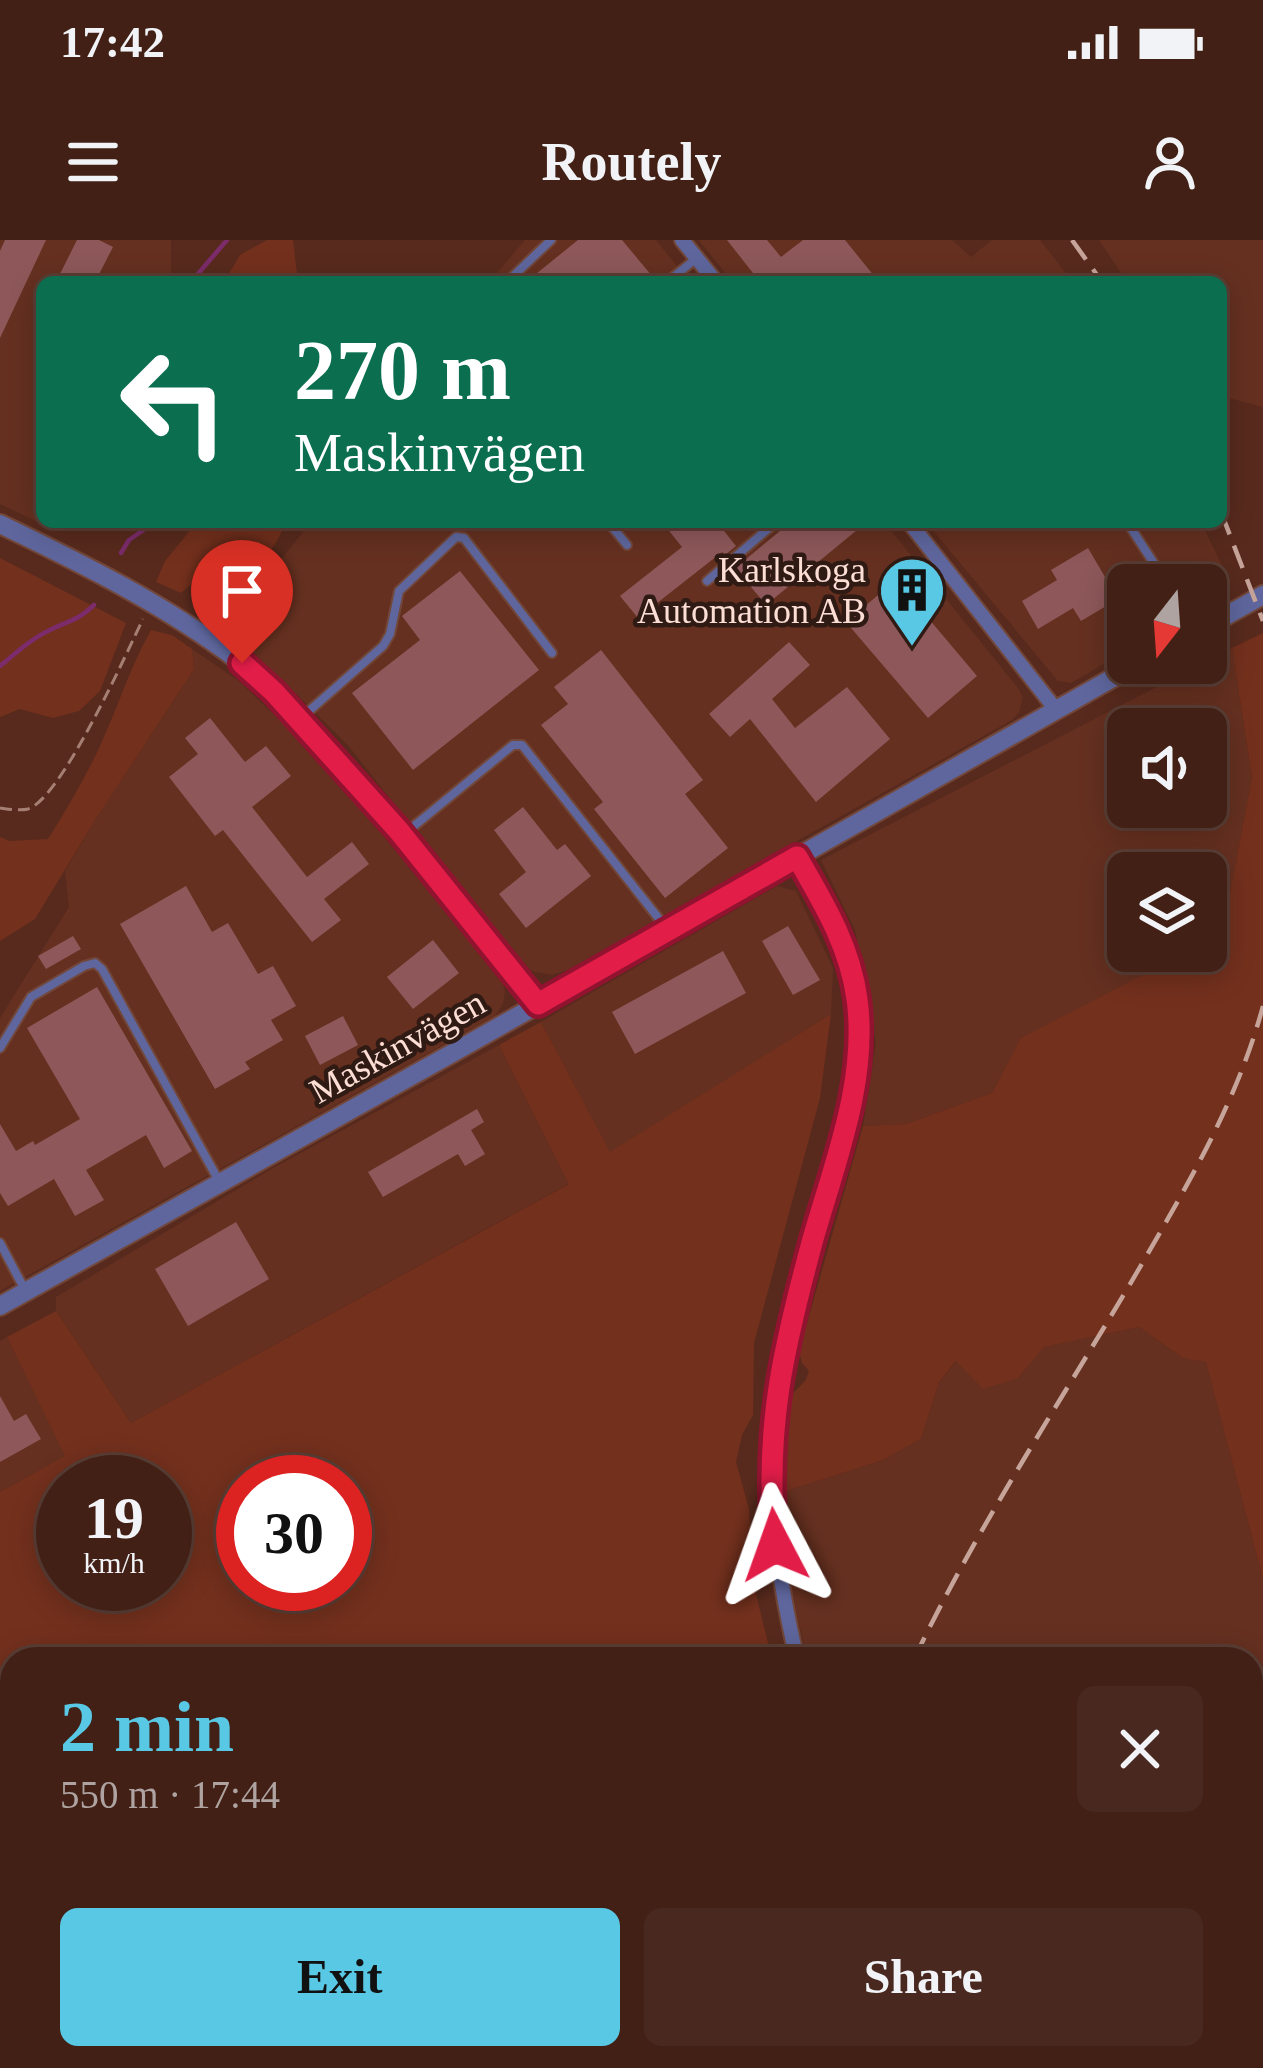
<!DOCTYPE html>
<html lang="en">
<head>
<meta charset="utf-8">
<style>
	body { margin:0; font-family:Georgia,serif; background:#49281f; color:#f1f3f6; height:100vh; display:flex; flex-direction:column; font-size:45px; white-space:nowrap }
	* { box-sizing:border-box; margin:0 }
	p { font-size:39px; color:#aea3a1 }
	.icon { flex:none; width:66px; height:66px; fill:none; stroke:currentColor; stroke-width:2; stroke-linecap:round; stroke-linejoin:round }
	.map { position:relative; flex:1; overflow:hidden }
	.drawer { position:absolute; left:0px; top:1407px; width:1263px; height:423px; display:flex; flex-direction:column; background:#422016; border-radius:36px 36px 0 0; box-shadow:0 6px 30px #0003,0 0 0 3px #5a3e35 }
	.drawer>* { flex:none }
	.top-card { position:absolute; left:36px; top:36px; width:1191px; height:252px; border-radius:18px; box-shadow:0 6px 30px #0003,0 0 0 3px #5a3e35; background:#0b6e4f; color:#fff; overflow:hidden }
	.needle { width:78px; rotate:197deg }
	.controls { position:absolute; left:1107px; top:324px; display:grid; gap:24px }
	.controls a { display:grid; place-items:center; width:120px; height:120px; border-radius:18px; background:#422016; box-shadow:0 6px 30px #0003,0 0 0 3px #5a3e35; font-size:60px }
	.speed { position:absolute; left:36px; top:1215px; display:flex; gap:24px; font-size:60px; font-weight:700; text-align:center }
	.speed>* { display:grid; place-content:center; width:156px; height:156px; border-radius:50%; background:#422016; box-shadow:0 6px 30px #0003,0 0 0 3px #5a3e35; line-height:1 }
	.speed small { font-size:30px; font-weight:400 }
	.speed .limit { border:18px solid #d22; background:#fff; color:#111 }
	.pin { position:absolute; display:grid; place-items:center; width:102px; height:102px; color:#fff; margin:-123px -51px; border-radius:50% 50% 50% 0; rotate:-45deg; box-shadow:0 0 12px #0007 }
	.pin .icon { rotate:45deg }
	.me { position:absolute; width:132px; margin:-66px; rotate:356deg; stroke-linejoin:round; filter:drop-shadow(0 0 9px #0008) }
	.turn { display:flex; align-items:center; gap:42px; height:252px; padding:0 60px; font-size:54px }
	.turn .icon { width:156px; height:156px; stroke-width:2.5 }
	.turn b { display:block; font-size:84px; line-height:102px }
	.round { display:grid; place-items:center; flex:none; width:126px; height:126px; border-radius:18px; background:#49281f }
	.summary { display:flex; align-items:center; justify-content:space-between; height:204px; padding:0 60px }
	h1 { font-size:72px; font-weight:800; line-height:90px; color:#59c8e4 }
	.button { display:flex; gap:24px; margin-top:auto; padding:24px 60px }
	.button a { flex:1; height:138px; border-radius:18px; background:#59c8e4; color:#111; font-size:48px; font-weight:800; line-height:138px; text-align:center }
	.button a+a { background:#49281f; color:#f1f3f6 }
	.status { display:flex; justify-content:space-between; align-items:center; height:84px; padding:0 60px; background:#422016; direction:ltr }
	.status svg { height:33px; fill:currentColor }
	header { display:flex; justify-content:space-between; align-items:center; height:156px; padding:0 60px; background:#422016; font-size:54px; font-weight:800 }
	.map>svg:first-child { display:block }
</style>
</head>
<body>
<div class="status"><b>17:42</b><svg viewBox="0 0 49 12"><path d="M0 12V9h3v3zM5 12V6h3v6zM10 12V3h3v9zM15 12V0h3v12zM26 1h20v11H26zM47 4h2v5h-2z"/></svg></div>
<header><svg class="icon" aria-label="menu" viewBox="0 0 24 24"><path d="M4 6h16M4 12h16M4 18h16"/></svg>Routely<svg class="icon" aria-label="person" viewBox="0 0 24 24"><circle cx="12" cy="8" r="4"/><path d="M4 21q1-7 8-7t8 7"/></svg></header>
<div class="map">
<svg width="1263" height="1828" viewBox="0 0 1263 1828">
	<rect width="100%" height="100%" fill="#582a1d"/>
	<g fill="#653020" fill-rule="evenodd">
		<polygon points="0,0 171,0 171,35 168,42 42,42 42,282 59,282 55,290 0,264"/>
		<polygon points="525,0 656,0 690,42 489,42"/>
		<polygon points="699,0 952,0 971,17 992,0 1040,0 1073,42 732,42"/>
		<polygon points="1099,0 1263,0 1263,167 1221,156 1221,42 1127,42"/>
		<polygon points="311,282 884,282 1018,448 1023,458 1019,472 1012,480 568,730 552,735 536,732 523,727 347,504 292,450 224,391"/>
		<polygon points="926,282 1201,282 1230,342 1229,350 1206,364 1206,345 1128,345 1128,410 1071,443 1058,441"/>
		<path d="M1232 408 1252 537 1226 674 1218 699 1206 705V633H1128V711H1192L1022 798 992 853 906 884 863 886 876 803 855 690 821 620ZM1128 489H1206V567H1128Z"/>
		<polygon points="192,409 240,442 320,519 502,740 505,751 503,764 495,776 0,1051 0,778 69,667 65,631 92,585 194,429"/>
		<polygon points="777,646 796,651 833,728 831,774 610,913 541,782"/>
		<polygon points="499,805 570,943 131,1183 56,1071 56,1057 275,927"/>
		<polygon points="1139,1087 1183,1118 1206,1121 1263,1339 1263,1828 911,1828 909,1818 1251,1818 1251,1419 807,1419 788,1335 783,1252 883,1220 921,1199 939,1142 957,1121 1018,1138 1043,1107"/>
		<polygon points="7,1097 66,1216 0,1252 0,1101"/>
		<polygon points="209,1818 875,1818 878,1828 212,1828"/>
	</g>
	<g fill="#73301d" fill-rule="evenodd">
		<polygon points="267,0 293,0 298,42 224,42 240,15"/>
		<path d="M197 282H286C278 301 263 330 240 331 231 332 220 329 210 328L181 353 156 342 165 321Z"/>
		<polygon points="0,318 126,383 100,451 79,471 53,478 20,469 0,477"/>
		<path d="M151 390 172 395 192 409 194 429 92 585 35 679 0 701V597L9 601 48 599C67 569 85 538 100 506 118 467 130 427 151 390Z"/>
		<polygon points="1263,393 1263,1339 1206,1122 1183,1118 1139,1087 1044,1107 1018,1138 983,1149 956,1121 939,1142 921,1199 883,1220 783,1252 792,1154 806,1140 809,1131 802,1123 799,1111 863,886 906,884 992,853 1021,798 1160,726 1192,711 1206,711 1206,705 1218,699 1226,674 1252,537 1232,408"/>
		<path d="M831 774 820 858 754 1103 753 1175 742 1195 736 1222 749 1269 754 1346 772 1419H12V1818H209L212 1828H0V1252L65 1216 7 1097 56 1071 131 1183 569 944 499 805 541 782 610 912ZM63 1242H165V1344H63ZM243 1242H345V1344H243Z"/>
	</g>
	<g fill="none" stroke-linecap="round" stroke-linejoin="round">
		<g stroke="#7c2c6b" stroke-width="4.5">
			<polyline points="191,42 227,0"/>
			<polyline points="121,313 129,300 155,282"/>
			<path d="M0 426C16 413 31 399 50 390 70 380 77 381 94 365"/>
		</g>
	</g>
	<g fill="#8e585a">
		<polygon points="5,0 46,0 0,98 0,11"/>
		<polygon points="77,0 99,0 113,7 95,42 67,42 58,38"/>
		<polygon points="578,0 622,0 652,36 644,42 526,42"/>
		<polygon points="727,0 767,0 781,17 803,0 845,0 879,42 760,42"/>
		<polygon points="662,282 717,282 736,306 725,315 722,312 638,378 620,356 682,307"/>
		<polygon points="791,282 850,282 857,290 766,365 735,328"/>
		<polygon points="1088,308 1118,359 1081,381 1073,368 1038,389 1022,361 1057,340 1051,330"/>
		<polygon points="460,331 539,430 413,530 352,453 420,400 402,376"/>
		<polygon points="896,340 977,436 928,478 846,382"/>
		<polygon points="789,402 810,425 772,459 795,488 847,447 890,499 816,562 750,479 730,497 709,474"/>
		<polygon points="601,410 703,540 685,554 728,608 665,658 594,569 603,562 541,485 568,464 554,447"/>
		<polygon points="210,478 245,522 266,506 291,536 252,567 307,637 352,602 369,624 324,659 341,680 312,702 223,590 215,596 169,537 198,514 185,498"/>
		<polygon points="523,567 557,610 565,604 591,636 526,688 499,654 526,632 494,590"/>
		<polygon points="186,646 212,692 228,683 258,734 273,726 296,766 271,780 283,800 245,822 250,829 215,849 120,684"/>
		<polygon points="788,686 820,740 793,755 762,701"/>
		<polygon points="73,696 81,709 46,729 38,716"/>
		<polygon points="433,700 459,733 413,769 387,737"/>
		<polygon points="723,711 746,753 635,814 612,772"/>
		<polygon points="97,747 192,911 164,928 146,895 86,930 104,960 75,976 54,939 8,966 0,953 0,884 16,911 33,901 35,905 80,879 27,788"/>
		<polygon points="343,776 358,805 320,825 305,796"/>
		<polygon points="477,869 484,882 471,890 485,914 465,926 458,914 383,957 368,932"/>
		<polygon points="236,982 269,1039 188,1086 155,1029"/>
		<polygon points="0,1156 14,1181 26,1174 41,1199 0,1222"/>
	</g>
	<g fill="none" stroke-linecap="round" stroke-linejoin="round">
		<g stroke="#72473a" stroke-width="12">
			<g id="service">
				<polyline points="507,42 551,0"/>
				<polyline points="667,42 697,18"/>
				<polyline points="608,282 627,305"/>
				<polyline points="1127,282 1168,345"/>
				<polyline points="707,341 776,282"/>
				<polyline points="301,478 383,406 390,394 399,351 456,297 464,298 552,413"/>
				<polyline points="403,595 513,505 522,505 667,689"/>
				<polyline points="0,808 31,757 84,726 95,723 102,729 219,941"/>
				<polyline points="0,1003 25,1050"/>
				<polyline points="1251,1658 1263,1655"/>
				<polyline points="720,1818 721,1828"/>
			</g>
		</g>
		<g stroke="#72473a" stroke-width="18">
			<g id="minor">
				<polyline points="682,0 716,42"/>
				<polyline points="909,282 1057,471"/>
				<path d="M797 1419C772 1313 763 1220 783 1113 795 1051 816 989 833 928 852 860 869 803 852 732 842 690 819 653 797 617"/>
				<polyline points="895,1818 898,1828"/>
			</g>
		</g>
		<g stroke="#72473a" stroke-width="22">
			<g id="tertiary">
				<path d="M0 284C83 324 164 364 238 420 279 451 312 493 346 531 413 606 477 684 539 764"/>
				<polyline points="1206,387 1263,355"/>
				<polyline points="0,1066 449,815 1139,423"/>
			</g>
		</g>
		<path stroke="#a67f74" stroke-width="3" stroke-dasharray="12 6" stroke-linecap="butt" d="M0 568C8 569 20 571 28 569 61 559 126 414 143 379"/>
		<use href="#service" stroke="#5e669d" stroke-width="8"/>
		<use href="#minor" stroke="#5e669d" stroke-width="14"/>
		<use href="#tertiary" stroke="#5e669d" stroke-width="18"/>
		<g stroke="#c7a49a" stroke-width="4.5" stroke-dasharray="24 12" stroke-linecap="butt">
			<polyline points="1072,0 1102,42"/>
			<polyline points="1221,272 1263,381"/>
			<path d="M914 1419C980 1281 1066 1154 1143 1022 1191 939 1238 859 1263 766"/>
			<polyline points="873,1818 875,1828"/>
		</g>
	</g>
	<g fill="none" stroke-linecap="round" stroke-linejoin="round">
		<g stroke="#92132f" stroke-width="30">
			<path id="route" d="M242 423 274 452 399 591 538 764 797 617C823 662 850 706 857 759 868 840 835 922 813 999 783 1109 764 1190 775 1305"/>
		</g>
		<use href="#route" stroke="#e11d48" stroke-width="21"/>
	</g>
	<defs>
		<g id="building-pin" transform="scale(3.45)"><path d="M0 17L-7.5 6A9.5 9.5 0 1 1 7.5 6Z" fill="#59c8e4" stroke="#2f1a14"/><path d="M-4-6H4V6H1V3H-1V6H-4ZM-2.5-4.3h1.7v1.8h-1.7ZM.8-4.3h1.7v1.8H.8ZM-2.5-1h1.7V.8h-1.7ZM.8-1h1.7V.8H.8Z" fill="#111"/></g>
	</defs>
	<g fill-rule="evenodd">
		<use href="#building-pin" x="912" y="350"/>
	</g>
	<g text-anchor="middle" stroke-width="9" stroke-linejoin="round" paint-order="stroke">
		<g font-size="36" fill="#fcded5" stroke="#2f1a14" text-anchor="end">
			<text x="866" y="342">Karlskoga<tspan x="866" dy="41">Automation AB</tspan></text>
		</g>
		<g font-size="36" fill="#fcded5" stroke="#2f1a14">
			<text transform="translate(397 806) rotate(-29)" y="13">Maskinvägen</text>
		</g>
	</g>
</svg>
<div class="controls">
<a><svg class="needle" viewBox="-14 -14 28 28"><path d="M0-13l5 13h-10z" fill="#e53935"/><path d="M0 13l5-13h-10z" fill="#aea3a1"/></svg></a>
<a><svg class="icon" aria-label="sound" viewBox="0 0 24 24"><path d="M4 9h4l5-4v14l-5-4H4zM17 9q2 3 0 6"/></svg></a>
<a><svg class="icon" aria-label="layers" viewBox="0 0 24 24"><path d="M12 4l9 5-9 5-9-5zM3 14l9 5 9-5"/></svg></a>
</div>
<div class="speed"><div>19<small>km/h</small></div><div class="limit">30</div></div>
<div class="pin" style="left:242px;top:423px;background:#d93025"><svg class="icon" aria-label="arrive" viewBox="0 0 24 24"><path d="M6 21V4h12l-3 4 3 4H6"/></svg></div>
<svg class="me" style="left:775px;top:1305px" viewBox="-20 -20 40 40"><path d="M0-17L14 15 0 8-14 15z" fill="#e11d48" stroke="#fff" stroke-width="4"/></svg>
<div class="top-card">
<div class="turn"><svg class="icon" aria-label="left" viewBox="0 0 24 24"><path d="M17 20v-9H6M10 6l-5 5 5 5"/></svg><div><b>270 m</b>Maskinvägen</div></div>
</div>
<section class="drawer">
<div class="summary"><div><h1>2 min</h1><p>550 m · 17:44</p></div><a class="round"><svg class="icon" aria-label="close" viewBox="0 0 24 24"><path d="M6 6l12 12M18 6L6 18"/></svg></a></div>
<div class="button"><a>Exit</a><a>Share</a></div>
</section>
</div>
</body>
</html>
